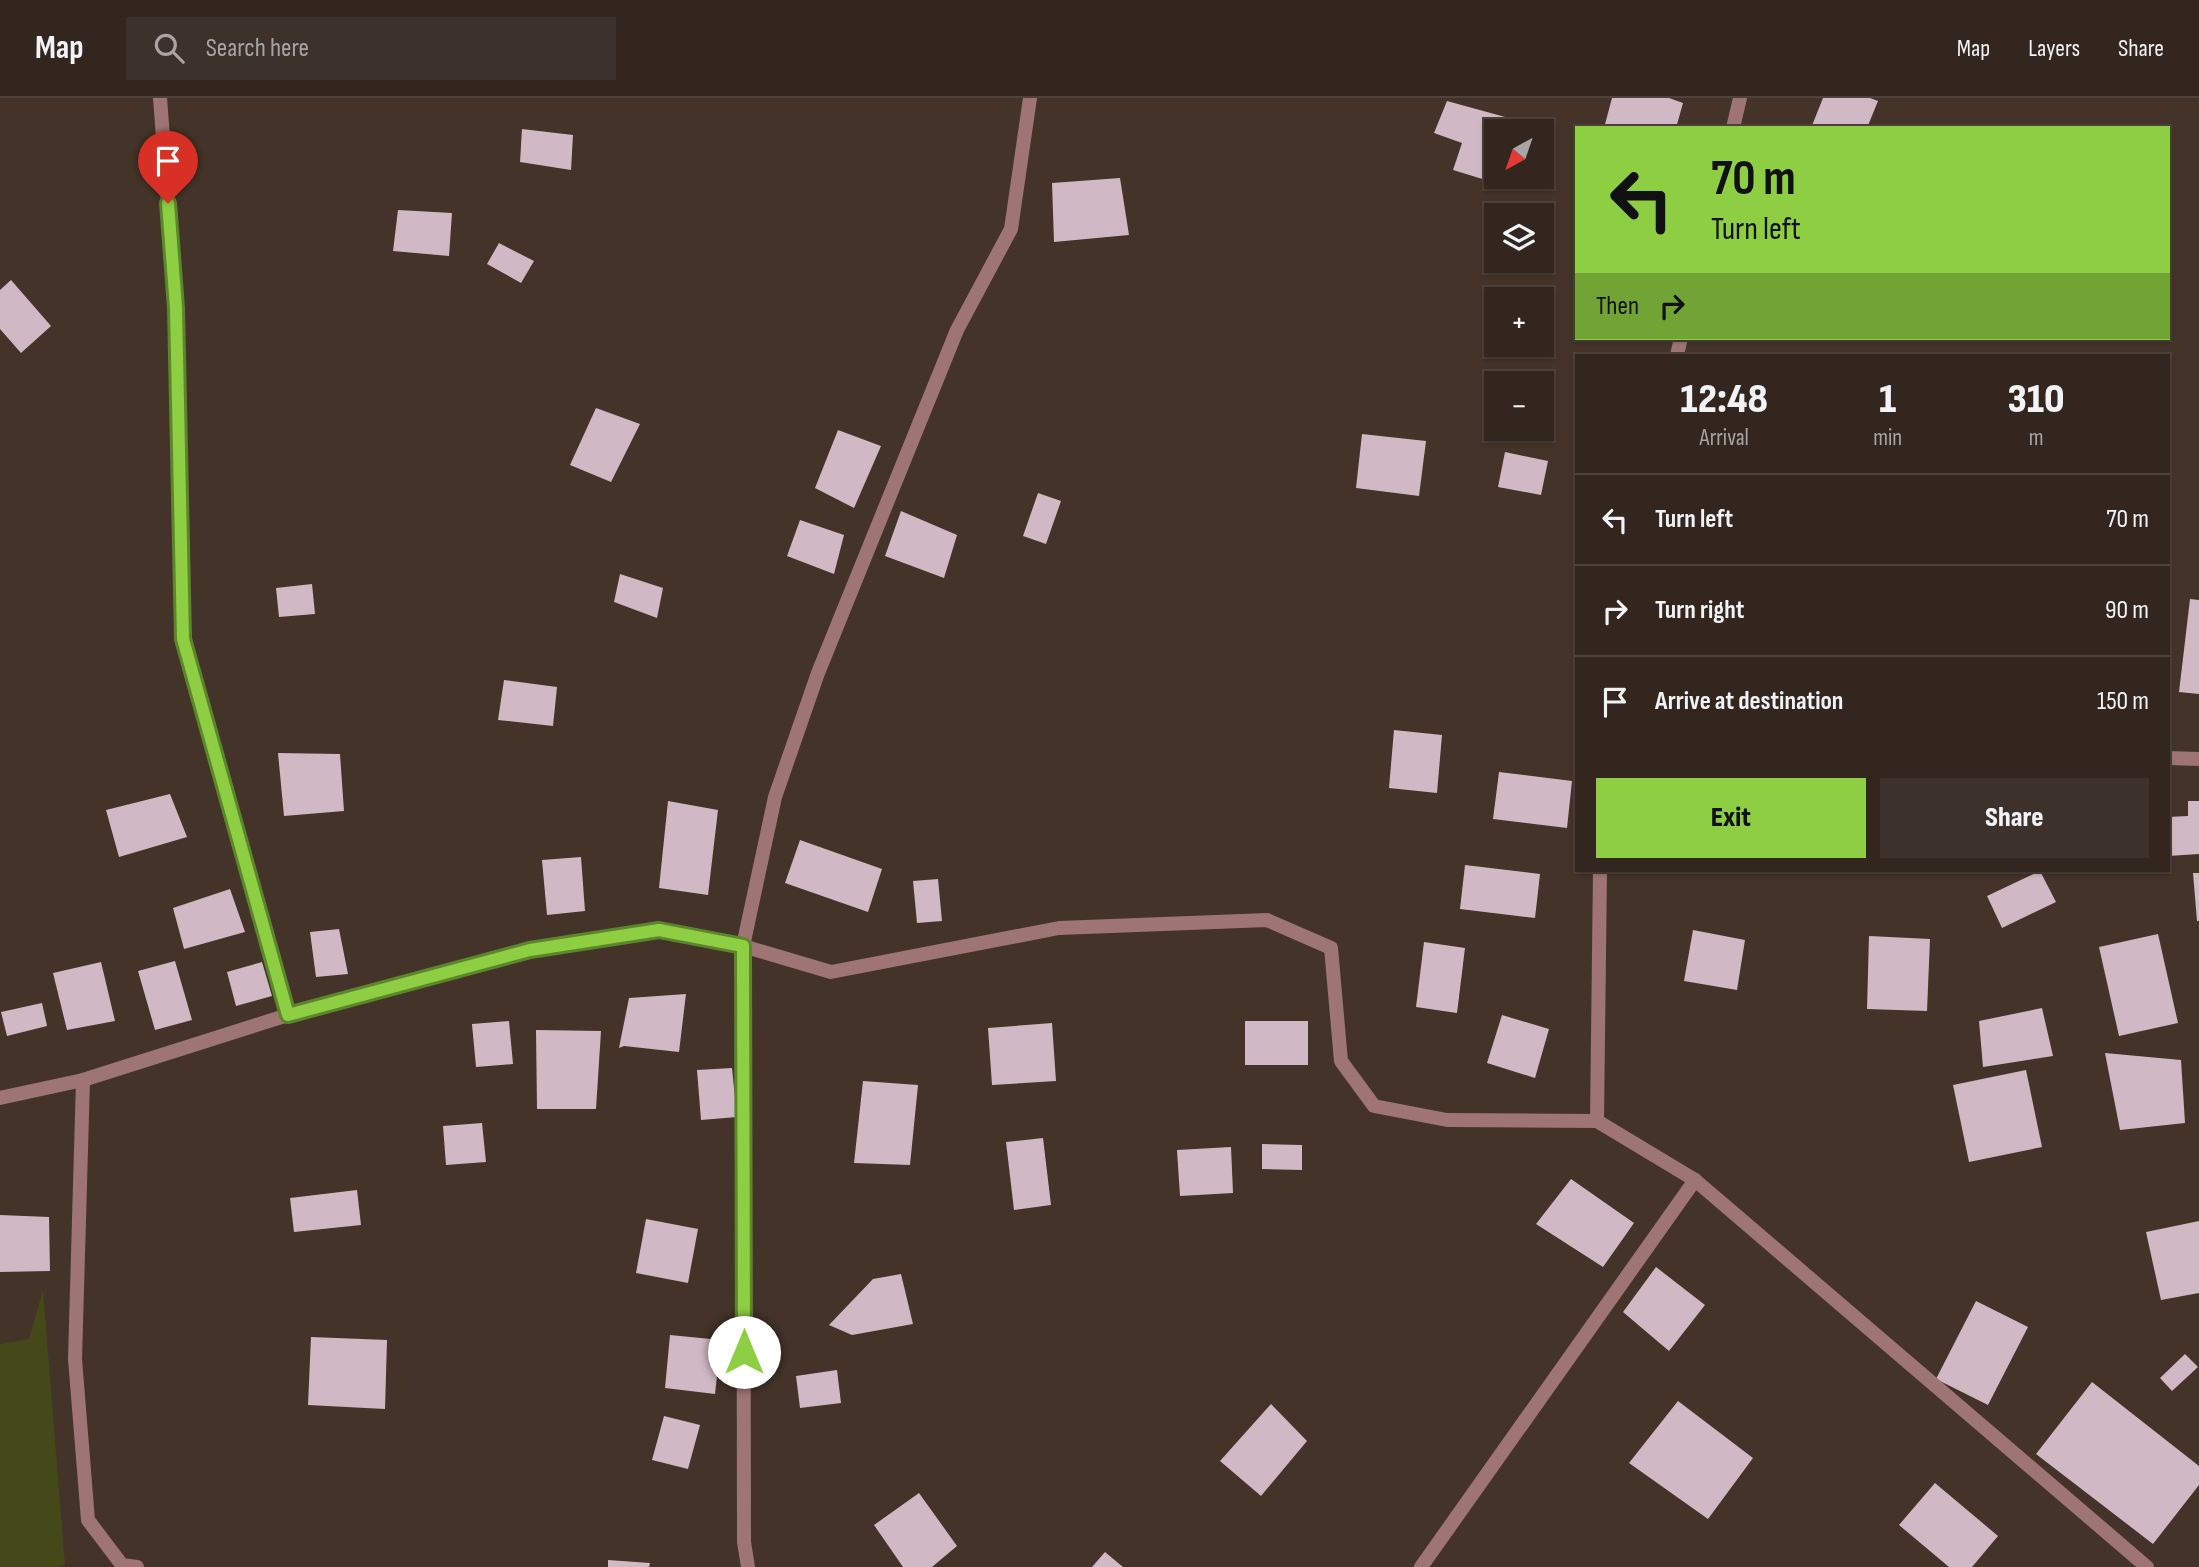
<!DOCTYPE html>
<html lang="en">
<head>
<meta charset="utf-8">
<style>
	body { margin:0; font-family:"Sofia Sans Condensed",sans-serif; background:#3d322b; color:#f1f3f6; height:100vh; display:flex; flex-direction:column; font-size:26px; white-space:nowrap }
	* { box-sizing:border-box; margin:0 }
	p { font-size:23px; color:#a8a5a4 }
	.icon { flex:none; width:38px; height:38px; fill:none; stroke:currentColor; stroke-width:2; stroke-linecap:round; stroke-linejoin:round }
	.map { position:relative; flex:1; overflow:hidden }
	.panel { position:absolute; left:1575px; top:256px; width:595px; height:518px; display:flex; flex-direction:column; background:#32261e; border-radius:0px; box-shadow:0 2px 5px #0004,0 0 0 2px #4d433c }
	.panel>* { flex:none }
	.hud { position:absolute; left:1575px; top:28px; width:595px; height:214px; border-radius:0px; box-shadow:0 2px 5px #0004,0 0 0 2px #4d433c; background:#8ece43; color:#111; overflow:hidden }
	.needle { width:46px; rotate:220deg }
	.controls { position:absolute; left:1484px; top:21px; display:grid; gap:14px }
	.controls a { display:grid; place-items:center; width:70px; height:70px; border-radius:0px; background:#32261e; box-shadow:0 2px 5px #0004,0 0 0 2px #4d433c; font-size:35px }
	.pin { position:absolute; display:grid; place-items:center; width:60px; height:60px; color:#fff; margin:-72px -30px; border-radius:50% 50% 50% 0; rotate:-45deg; box-shadow:0 0 7px #0007 }
	.pin .icon { rotate:45deg }
	.me { position:absolute; width:77px; margin:-38px; rotate:0deg; stroke-linejoin:round; filter:drop-shadow(0 0 5px #0008) }
	.turn { display:flex; align-items:center; gap:24px; height:147px; padding:0 21px; font-size:32px }
	.turn .icon { width:91px; height:91px; stroke-width:2.5 }
	.turn b { display:block; font-size:49px; line-height:60px }
	.then { display:flex; align-items:center; height:66px; padding:0 21px; background:#0003; gap:14px; font-size:26px }
	.eta { display:flex; justify-content:space-evenly; align-items:center; height:119px; text-align:center }
	.eta b { font-size:42px; font-weight:800; line-height:49px }
	.action { display:flex; gap:14px; margin-top:auto; padding:14px 21px }
	.action a { flex:1; height:80px; border-radius:0px; background:#8ece43; color:#111; font-size:28px; font-weight:800; line-height:80px; text-align:center }
	.action a+a { background:#3d322b; color:#f1f3f6 }
	ul { padding:0; list-style:none }
	li { display:flex; align-items:center; gap:21px; height:91px; padding:0 21px; border-top:2px solid #4d433c }
	li div { flex:1 }
	li b { display:block; font-size:26px }
	li em { font-style:normal }
	header { display:flex; align-items:center; gap:42px; box-sizing:border-box; height:98px; padding:0 35px; background:#32261e; border-bottom:2px solid #4d433c }
	header strong { font-size:33px }
	nav { display:flex; gap:38px; margin-inline-start:auto; font-size:24px }
	.search { width:490px; height:63px; background:#3d322b; display:flex; align-items:center; gap:18px; box-sizing:border-box; padding:0 24px; border-radius:0px; color:#a8a5a4; font-size:26px }
	.map>svg:first-child { display:block }
</style>
</head>
<body>
<header>
<strong>Map</strong>
<div class="search"><svg class="icon" aria-label="search" viewBox="0 0 24 24"><circle cx="10" cy="10" r="6"/><path d="M15 15l6 6"/></svg>Search here</div>
<nav><a>Map</a><a>Layers</a><a>Share</a></nav>
</header>
<div class="map">
<svg width="2199" height="1469" viewBox="0 0 2199 1469">
	<rect width="100%" height="100%" fill="#433328"/>
	<polygon fill="#434918" points="43,1192 65,1467 57,1469 0,1469 0,1246 29,1241"/>
	<g fill="#d0b9c4">
		<polygon points="1612,0 1669,0 1683,5 1676,30 1604,30"/>
		<polygon points="1823,0 1870,0 1878,3 1867,30 1811,30"/>
		<polygon points="1447,3 1531,26 1529,33 1496,33 1496,79 1518,79 1515,91 1453,72 1462,45 1434,35"/>
		<polygon points="522,31 573,37 571,72 520,64"/>
		<polygon points="1120,80 1129,137 1054,144 1052,85"/>
		<polygon points="398,112 452,115 449,158 393,153"/>
		<polygon points="499,145 534,163 521,185 487,166"/>
		<polygon points="11,182 51,228 21,255 0,231 0,192"/>
		<polygon points="596,310 640,326 611,384 570,367"/>
		<polygon points="838,332 881,348 854,410 815,390"/>
		<polygon points="1362,336 1426,343 1419,398 1356,390"/>
		<polygon points="1505,354 1548,363 1541,397 1498,389"/>
		<polygon points="1038,395 1061,403 1046,446 1023,438"/>
		<polygon points="901,413 957,437 944,480 885,458"/>
		<polygon points="800,422 844,437 834,476 787,458"/>
		<polygon points="620,476 663,490 657,520 614,504"/>
		<polygon points="312,486 315,516 279,519 276,490"/>
		<polygon points="2190,501 2199,502 2199,596 2179,594"/>
		<polygon points="504,582 557,589 553,628 498,622"/>
		<polygon points="1394,632 1442,637 1437,695 1389,690"/>
		<polygon points="278,655 340,656 344,713 284,718"/>
		<polygon points="1499,674 1572,683 1567,730 1493,721"/>
		<polygon points="170,696 187,739 119,759 106,712"/>
		<polygon points="668,703 718,712 708,797 659,790"/>
		<polygon points="2188,703 2199,703 2199,756 2168,758 2168,719 2188,718"/>
		<polygon points="800,742 882,771 868,814 785,785"/>
		<polygon points="581,759 585,813 547,817 542,762"/>
		<polygon points="1465,767 1540,776 1535,820 1460,811"/>
		<polygon points="2040,773 2056,804 2002,830 1987,798"/>
		<polygon points="2193,775 2199,775 2199,823 2197,823"/>
		<polygon points="938,781 942,823 917,825 913,783"/>
		<polygon points="230,791 245,834 184,851 173,810"/>
		<polygon points="339,831 348,876 316,879 310,834"/>
		<polygon points="1693,832 1745,842 1737,892 1684,883"/>
		<polygon points="2158,836 2178,925 2119,938 2099,849"/>
		<polygon points="1869,838 1930,841 1927,913 1867,911"/>
		<polygon points="1424,844 1465,850 1457,915 1416,909"/>
		<polygon points="175,863 192,922 155,932 138,873"/>
		<polygon points="101,864 115,923 67,932 53,875"/>
		<polygon points="262,864 272,898 236,908 227,874"/>
		<polygon points="686,896 679,954 624,948 619,950 629,900"/>
		<polygon points="42,905 47,928 7,938 1,914"/>
		<polygon points="2042,910 2053,958 1983,969 1979,923"/>
		<polygon points="1502,917 1549,931 1535,980 1487,965"/>
		<polygon points="509,923 513,966 476,969 472,926"/>
		<rect x="1245" y="923" width="63" height="44"/>
		<polygon points="1052,925 1056,983 992,987 988,930"/>
		<polygon points="536,932 601,933 596,1011 537,1011"/>
		<polygon points="2105,955 2181,962 2185,1025 2120,1032"/>
		<polygon points="732,970 737,1019 701,1022 697,972"/>
		<polygon points="2026,972 2042,1049 1969,1064 1953,987"/>
		<polygon points="863,983 918,987 910,1067 854,1065"/>
		<polygon points="482,1025 486,1064 446,1067 443,1028"/>
		<polygon points="1043,1040 1051,1107 1014,1112 1006,1044"/>
		<polygon points="1262,1046 1302,1047 1302,1072 1262,1071"/>
		<polygon points="1231,1049 1233,1095 1180,1098 1177,1052"/>
		<polygon points="1571,1081 1634,1125 1603,1169 1536,1126"/>
		<polygon points="357,1092 361,1127 294,1134 290,1100"/>
		<polygon points="0,1117 49,1119 50,1173 0,1174"/>
		<polygon points="646,1121 698,1131 688,1185 636,1175"/>
		<polygon points="2199,1123 2199,1195 2161,1202 2146,1134"/>
		<polygon points="1656,1169 1705,1207 1669,1253 1623,1214"/>
		<polygon points="901,1176 913,1226 852,1237 829,1227 873,1181"/>
		<polygon points="1976,1203 2028,1229 1988,1307 1936,1281"/>
		<polygon points="670,1237 721,1242 715,1296 665,1290"/>
		<polygon points="311,1239 387,1242 385,1311 308,1307"/>
		<polygon points="2185,1256 2198,1269 2172,1293 2160,1280"/>
		<polygon points="837,1272 841,1305 800,1310 796,1278"/>
		<polygon points="2092,1284 2199,1368 2199,1387 2153,1446 2036,1356"/>
		<polygon points="1678,1303 1753,1360 1708,1421 1629,1365"/>
		<polygon points="1271,1306 1307,1343 1261,1398 1220,1363"/>
		<polygon points="664,1318 700,1327 688,1371 652,1362"/>
		<polygon points="1935,1385 1998,1438 1972,1469 1949,1469 1899,1427"/>
		<polygon points="919,1395 957,1448 932,1469 903,1469 874,1427"/>
		<polygon points="1105,1454 1123,1469 1092,1469"/>
		<polygon points="608,1462 650,1465 649,1469 608,1469"/>
	</g>
	<g fill="none" stroke-linecap="round" stroke-linejoin="round">
		<polyline stroke="#9f7475" stroke-width="14" points="1421,1469 1695,1082"/>
		<g stroke="#9f7475" stroke-width="14">
			<polyline points="160,0 176,210 183,541 288,917"/>
			<polyline points="1733,30 1740,0"/>
			<polyline points="1677,257 1681,240"/>
			<polyline points="2168,660 2199,661"/>
			<polyline points="83,982 75,1261 88,1422 122,1467 137,1469"/>
			<polyline points="0,1000 83,982 288,917 529,852 659,832 743,848 831,874 1059,830 1267,822 1331,850 1341,963 1374,1008 1447,1022 1597,1023 1695,1082 2147,1469"/>
			<polyline points="1597,1023 1600,772"/>
			<polyline points="748,1469 744,1444 743,848 775,699 818,575 957,232 1011,131 1030,0"/>
		</g>
	</g>
	<g fill="none" stroke-linecap="round" stroke-linejoin="round">
		<g stroke="#5c862c" stroke-width="18">
			<polyline id="route" points="168,105 176,210 183,541 288,917 530,852 659,832 743,848 744,1254"/>
		</g>
		<use href="#route" stroke="#8ece43" stroke-width="12"/>
	</g>
</svg>
<div class="controls">
<a><svg class="needle" viewBox="-14 -14 28 28"><path d="M0-13l5 13h-10z" fill="#e53935"/><path d="M0 13l5-13h-10z" fill="#a8a5a4"/></svg></a>
<a><svg class="icon" aria-label="layers" viewBox="0 0 24 24"><path d="M12 4l9 5-9 5-9-5zM3 14l9 5 9-5"/></svg></a>
<a>+</a>
<a>−</a>
</div>
<div class="pin" style="left:168px;top:105px;background:#d93025"><svg class="icon" aria-label="arrive" viewBox="0 0 24 24"><path d="M6 21V4h12l-3 4 3 4H6"/></svg></div>
<svg class="me" style="left:744px;top:1254px" viewBox="-20 -20 40 40"><circle r="19" fill="#fff"/><path d="M0-13L10 11 0 6-10 11z" fill="#8ece43"/></svg>
<div class="hud">
<div class="turn"><svg class="icon" aria-label="left" viewBox="0 0 24 24"><path d="M17 20v-9H6M10 6l-5 5 5 5"/></svg><div><b>70 m</b>Turn left</div></div>
<div class="then">Then<svg class="icon" aria-label="right" viewBox="0 0 24 24"><path d="M7 20v-9h11M14 6l5 5-5 5"/></svg></div>
</div>
<section class="panel">
<div class="eta">
<div><b>12:48</b><p>Arrival</p></div>
<div><b>1</b><p>min</p></div>
<div><b>310</b><p>m</p></div>
</div>
<ul>
<li><svg class="icon" aria-label="left" viewBox="0 0 24 24"><path d="M17 20v-9H6M10 6l-5 5 5 5"/></svg><div><b>Turn left</b></div><em>70 m</em></li>
<li><svg class="icon" aria-label="right" viewBox="0 0 24 24"><path d="M7 20v-9h11M14 6l5 5-5 5"/></svg><div><b>Turn right</b></div><em>90 m</em></li>
<li><svg class="icon" aria-label="arrive" viewBox="0 0 24 24"><path d="M6 21V4h12l-3 4 3 4H6"/></svg><div><b>Arrive at destination</b></div><em>150 m</em></li>
</ul>
<div class="action"><a>Exit</a><a>Share</a></div>
</section>
</div>
</body>
</html>
